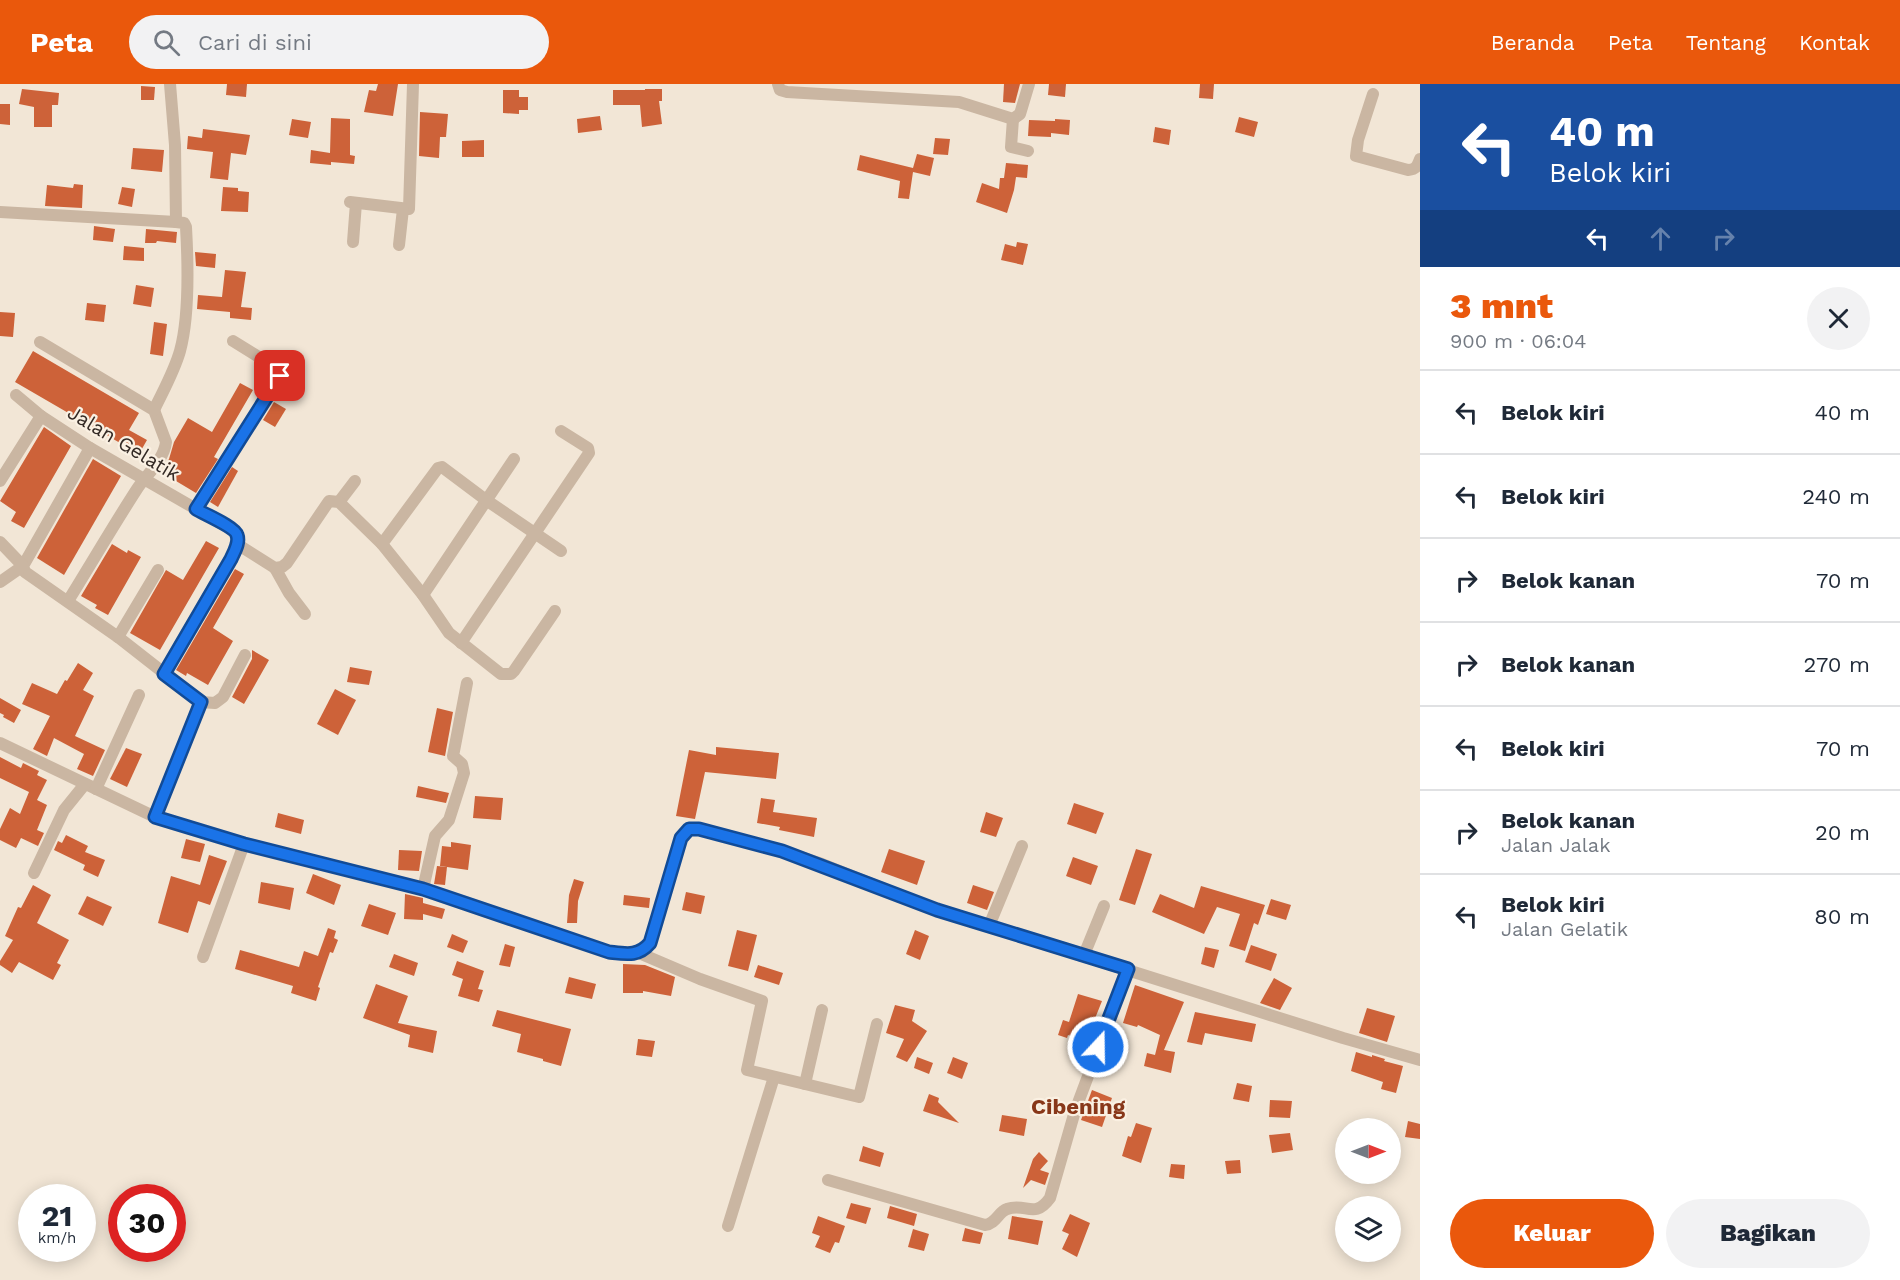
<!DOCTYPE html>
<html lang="id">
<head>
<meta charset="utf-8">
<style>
	body { margin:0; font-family:"Work Sans",sans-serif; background:#f2f2f3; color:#1f2937; height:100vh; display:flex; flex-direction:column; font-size:22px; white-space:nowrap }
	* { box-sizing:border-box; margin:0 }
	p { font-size:20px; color:#747a83 }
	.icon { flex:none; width:33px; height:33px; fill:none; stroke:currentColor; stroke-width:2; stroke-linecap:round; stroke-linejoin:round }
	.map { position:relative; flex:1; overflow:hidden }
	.side { display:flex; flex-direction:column; background:#fff; width:480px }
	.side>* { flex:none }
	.hud { background:#1a4fa0; color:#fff; overflow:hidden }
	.needle { width:39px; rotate:90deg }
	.buttons { position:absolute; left:1335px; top:1034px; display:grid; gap:12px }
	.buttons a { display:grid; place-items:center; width:66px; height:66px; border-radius:50%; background:#fff; box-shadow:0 3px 15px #0003; font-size:30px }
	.speed { position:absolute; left:18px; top:1100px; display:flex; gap:12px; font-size:30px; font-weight:700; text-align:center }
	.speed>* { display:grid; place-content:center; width:78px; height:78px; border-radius:50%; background:#fff; box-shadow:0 3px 15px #0003; line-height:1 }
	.speed small { font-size:15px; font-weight:400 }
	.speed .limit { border:9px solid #d22; background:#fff; color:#111 }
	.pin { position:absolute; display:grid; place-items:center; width:51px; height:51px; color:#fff; margin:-26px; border-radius:12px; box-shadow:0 3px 9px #0006 }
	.me { position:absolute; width:66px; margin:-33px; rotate:21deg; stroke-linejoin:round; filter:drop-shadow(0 0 4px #0008) }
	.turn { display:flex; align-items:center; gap:21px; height:126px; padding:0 30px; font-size:27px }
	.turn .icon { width:78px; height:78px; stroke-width:2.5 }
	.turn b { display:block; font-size:42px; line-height:51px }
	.lanes { display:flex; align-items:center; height:57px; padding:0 30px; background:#0003; justify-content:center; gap:30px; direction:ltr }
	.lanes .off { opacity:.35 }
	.round { display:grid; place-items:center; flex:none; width:63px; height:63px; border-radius:32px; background:#f2f2f3 }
	.headline { display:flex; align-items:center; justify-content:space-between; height:102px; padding:0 30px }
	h1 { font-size:36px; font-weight:800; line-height:45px; color:#ea580c }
	.action { display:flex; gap:12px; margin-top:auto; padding:12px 30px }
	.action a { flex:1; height:69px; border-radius:36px; background:#ea580c; color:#fff; font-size:24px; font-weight:800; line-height:69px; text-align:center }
	.action a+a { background:#f2f2f3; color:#1f2937 }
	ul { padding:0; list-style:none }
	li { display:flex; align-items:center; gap:18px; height:84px; padding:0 30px; border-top:2px solid #e0e1e3 }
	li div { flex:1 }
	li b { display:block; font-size:22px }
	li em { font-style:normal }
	header { display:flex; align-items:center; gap:36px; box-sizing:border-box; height:84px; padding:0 30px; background:#ea580c; color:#fff }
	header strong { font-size:28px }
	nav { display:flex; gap:33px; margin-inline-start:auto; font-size:21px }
	.search { width:420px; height:54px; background:#f2f2f3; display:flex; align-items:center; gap:15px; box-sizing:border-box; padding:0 21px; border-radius:33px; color:#747a83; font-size:22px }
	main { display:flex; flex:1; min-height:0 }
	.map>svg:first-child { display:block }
</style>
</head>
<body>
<header>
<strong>Peta</strong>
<div class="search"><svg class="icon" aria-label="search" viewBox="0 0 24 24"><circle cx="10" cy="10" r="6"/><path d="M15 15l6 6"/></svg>Cari di sini</div>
<nav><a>Beranda</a><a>Peta</a><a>Tentang</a><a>Kontak</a></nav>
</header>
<main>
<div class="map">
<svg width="1420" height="1196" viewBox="0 0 1420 1196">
	<rect width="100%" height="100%" fill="#f2e6d6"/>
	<g fill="#cd6239">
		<polygon points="227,0 247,0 246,13 226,11"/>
		<polygon points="378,0 398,0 393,32 364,28 369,6 376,7"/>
		<polygon points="1004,0 1020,0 1015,19 1003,18"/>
		<polygon points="1049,0 1066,0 1065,13 1048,11"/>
		<polygon points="1200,0 1214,0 1213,15 1199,14"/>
		<polygon points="141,2 155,3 154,16 141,16"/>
		<polygon points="22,5 59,9 58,21 52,21 52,43 34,43 34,23 19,20"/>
		<polygon points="645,5 662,5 662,17 659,17 662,40 642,43 640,21 613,21 613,6 645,6"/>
		<polygon points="503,6 519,6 519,13 528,13 528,26 519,26 519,30 503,29"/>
		<polygon points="0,20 10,20 10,41 0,40"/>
		<polygon points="420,28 448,30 446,53 440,53 439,74 419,72"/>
		<polygon points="600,32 602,46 578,49 577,35"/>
		<polygon points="1239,33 1258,38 1254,53 1235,48"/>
		<polygon points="331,34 350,35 350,71 355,72 354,80 331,78 331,81 310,79 311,66 330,69"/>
		<polygon points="292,35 311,38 308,54 289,51"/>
		<polygon points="1055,35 1070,36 1069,51 1051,49 1051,53 1028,52 1029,36 1055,37"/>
		<polygon points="1155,43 1171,46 1169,61 1153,58"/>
		<polygon points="203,45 250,51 246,71 231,69 228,96 210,94 213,68 187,65 188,52 202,54"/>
		<polygon points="935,54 950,55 948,71 933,70"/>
		<polygon points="484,56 484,73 462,73 462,57"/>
		<polygon points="133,64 164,66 162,88 131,85"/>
		<polygon points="917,70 934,74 930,92 913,88 909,115 898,114 900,97 857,86 860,71 913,84"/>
		<polygon points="1006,79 1028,81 1027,94 1016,93 1014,106 1007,129 976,118 982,99 999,105 1000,94 1004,94"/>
		<polygon points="74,100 83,101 82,124 45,122 47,101 73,104"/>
		<polygon points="122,103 135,105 132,123 118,120"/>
		<polygon points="223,103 238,104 238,107 249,108 248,128 221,127"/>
		<polygon points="94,142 115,145 113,158 93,156"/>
		<polygon points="146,145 177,148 176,159 157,157 156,159 145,159"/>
		<polygon points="1017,158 1028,160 1023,181 1001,176 1005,160 1016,163"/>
		<polygon points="124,162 144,164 144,177 123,176"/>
		<polygon points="195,168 216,170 215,184 196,182"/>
		<polygon points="225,186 246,188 241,223 252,224 251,236 230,234 230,228 197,225 198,211 222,213"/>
		<polygon points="136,201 154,204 151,223 133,220"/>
		<polygon points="87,219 106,221 104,238 85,236"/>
		<polygon points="0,228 15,229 13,253 0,252"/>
		<polygon points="154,238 167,240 163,272 150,270"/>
		<polygon points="33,267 139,329 129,346 147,356 139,370 15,298"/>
		<polygon points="240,299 253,306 214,373 218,375 196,409 161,388 169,375 174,358 188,334 212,348"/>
		<polygon points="274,318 286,325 275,343 263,336"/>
		<polygon points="44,343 71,362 24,444 11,437 16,428 0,417"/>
		<polygon points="93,375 121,392 64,491 37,474"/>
		<polygon points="232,383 238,387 218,423 210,418"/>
		<polygon points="206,457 219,464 160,566 130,549 166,486 183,496"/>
		<polygon points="112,460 127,469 128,466 141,473 108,531 95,524 97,521 81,512"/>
		<polygon points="235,485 244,490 213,544 233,557 208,601 187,589 186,592 176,586"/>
		<polygon points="252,566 269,576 244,620 232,613 252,575"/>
		<polygon points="78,579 93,589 83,606 94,612 75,652 105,666 93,692 77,685 84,670 54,654 47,672 33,665 50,632 22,620 32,599 57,610 65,596 67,597"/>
		<polygon points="350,583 372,587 369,601 347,598"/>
		<polygon points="335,605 356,616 338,651 317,640"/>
		<polygon points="0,614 21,626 14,639 3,633 4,631 0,629"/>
		<polygon points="437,624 453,628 445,672 428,668"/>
		<polygon points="716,663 779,669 776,695 705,688 695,735 676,732 689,666 716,671"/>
		<polygon points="126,664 142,670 127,703 110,695"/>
		<polygon points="0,673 21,684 23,679 39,687 37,691 47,696 37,716 47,721 37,746 44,749 38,762 21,754 16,764 0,756 0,745 10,724 20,730 29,708 0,694"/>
		<polygon points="418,702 449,709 446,719 416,713"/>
		<polygon points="475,712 503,714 501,736 473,734"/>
		<polygon points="761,714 775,716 773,728 817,734 814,753 779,746 780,743 757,739"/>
		<polygon points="1074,719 1104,729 1096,750 1067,740"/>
		<polygon points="986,728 1003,734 996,753 980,748"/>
		<polygon points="278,729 304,736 301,750 275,743"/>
		<polygon points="66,751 88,762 85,768 105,776 98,793 83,786 85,781 54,766 58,757 62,759"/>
		<polygon points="186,755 205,760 200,778 181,774"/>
		<polygon points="451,758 471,761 468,786 440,782 442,762 451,763"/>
		<polygon points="889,765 925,777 917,801 881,788"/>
		<polygon points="1136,765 1152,770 1135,821 1119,816"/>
		<polygon points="399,766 422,767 419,787 398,786"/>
		<polygon points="209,771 227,777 210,821 198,817 188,849 158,839 171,792 200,801"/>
		<polygon points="1073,773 1098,782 1091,801 1066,792"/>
		<polygon points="437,782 447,783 445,801 434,800"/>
		<polygon points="313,790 341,801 334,821 306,809"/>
		<polygon points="574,795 584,798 578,817 577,839 567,839 569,811"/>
		<polygon points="261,798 294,804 290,826 258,819"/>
		<polygon points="33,801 51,811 37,839 69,856 57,879 61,881 53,896 19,878 12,889 0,881 0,877 13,856 5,852 18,823 21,824"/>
		<polygon points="973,801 994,808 987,826 967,819"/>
		<polygon points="1201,802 1265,821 1258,841 1254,839 1245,867 1229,862 1240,830 1217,823 1204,850 1152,828 1160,810 1194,824"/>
		<polygon points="686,808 705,812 701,830 682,826"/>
		<polygon points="405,810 423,814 423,819 445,825 442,835 423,830 423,836 404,835"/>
		<polygon points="624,811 650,814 649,824 623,821"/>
		<polygon points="87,812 112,823 103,842 78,830"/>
		<polygon points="1271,815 1291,821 1286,836 1266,830"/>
		<polygon points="369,820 396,829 388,851 361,842"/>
		<polygon points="328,844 336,847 334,854 338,856 333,869 330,868 318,903 320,904 316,917 291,909 293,902 235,885 240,866 299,883 304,867 318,872"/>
		<polygon points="737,846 757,851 748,887 728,882"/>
		<polygon points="915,846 929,852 920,876 906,870"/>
		<polygon points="452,850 468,857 463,869 447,863"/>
		<polygon points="505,860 515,863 510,883 499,881"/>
		<polygon points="1251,861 1277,870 1271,887 1245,878"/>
		<polygon points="1205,863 1219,866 1214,884 1201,880"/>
		<polygon points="394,870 418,879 414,892 389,883"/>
		<polygon points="457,877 484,887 478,905 483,906 479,918 458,912 463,895 452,891"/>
		<polygon points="623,880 645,881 675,893 671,912 643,907 643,909 623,909"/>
		<polygon points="758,881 783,889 779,901 754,893"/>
		<polygon points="569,893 596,900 592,915 565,909"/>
		<polygon points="1274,894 1292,904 1280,926 1260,919"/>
		<polygon points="376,900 408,912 398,939 437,947 433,969 408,963 410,951 363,934"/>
		<polygon points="1135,901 1184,918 1164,966 1175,968 1171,989 1144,982 1147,969 1155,971 1160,951 1138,941 1137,943 1123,939"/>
		<polygon points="1078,910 1102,917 1086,957 1068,951 1067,954 1058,951 1063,936 1069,938"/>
		<polygon points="895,921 915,926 912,937 927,947 907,978 896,973 904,955 886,949"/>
		<polygon points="1367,924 1395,932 1387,958 1359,949"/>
		<polygon points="497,926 571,945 561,982 543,977 543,975 517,968 521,950 492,942"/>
		<polygon points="1195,928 1256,940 1252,958 1205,949 1202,961 1187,958"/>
		<polygon points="638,955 655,957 652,973 636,971"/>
		<polygon points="1356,968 1372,973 1372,971 1385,975 1384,977 1403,982 1396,1009 1381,1005 1383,998 1351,987"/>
		<polygon points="917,973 933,979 929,990 914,984"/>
		<polygon points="953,973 968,979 962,995 947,989"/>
		<polygon points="1237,999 1252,1002 1249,1018 1233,1015"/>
		<polygon points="1092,1006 1112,1014 1102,1043 1081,1036"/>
		<polygon points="929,1010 939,1014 938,1018 959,1039 923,1027"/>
		<polygon points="1270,1016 1292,1017 1290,1034 1269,1033"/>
		<polygon points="1002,1031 1027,1035 1024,1052 999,1047"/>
		<polygon points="1408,1037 1420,1040 1420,1055 1405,1053"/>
		<polygon points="1136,1039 1152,1044 1141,1079 1122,1072 1128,1052 1131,1053"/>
		<polygon points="1290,1049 1293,1066 1272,1069 1269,1051"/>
		<polygon points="863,1062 884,1069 880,1083 859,1077"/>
		<polygon points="1039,1068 1048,1077 1040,1086 1049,1089 1045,1101 1031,1096 1023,1104 1033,1075"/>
		<polygon points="1240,1076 1241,1089 1227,1090 1225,1077"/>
		<polygon points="1171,1080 1185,1081 1184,1095 1169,1093"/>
		<polygon points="851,1119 871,1124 866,1140 846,1134"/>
		<polygon points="890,1122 917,1130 914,1142 887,1134"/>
		<polygon points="1070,1130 1090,1139 1077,1173 1062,1165 1069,1150 1062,1147"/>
		<polygon points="818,1132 845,1142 839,1159 835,1158 830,1169 815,1163 820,1152 812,1149"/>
		<polygon points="1012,1132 1043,1137 1038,1161 1008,1155"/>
		<polygon points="965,1144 983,1149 980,1160 962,1157"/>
		<polygon points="913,1145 929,1150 924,1167 908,1163"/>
	</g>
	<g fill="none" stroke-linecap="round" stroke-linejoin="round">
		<g stroke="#cab6a2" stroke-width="12">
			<polyline points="778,0 780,6 787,8 959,18 1013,35 1020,30 1029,0"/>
			<path d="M1373 10 1358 56 1356 72 1408 86C1416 85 1417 83 1420 75"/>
			<polyline points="1013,35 1011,63 1028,67"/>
			<polyline points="350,118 409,125 413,0"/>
			<polyline points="0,128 176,138"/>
			<polyline points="353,158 356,119"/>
			<polyline points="399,161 403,125"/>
			<path d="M40 258 154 326 166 358C164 376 146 391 137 405 113 442 91 480 68 517"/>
			<polyline points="16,311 41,332 90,364 236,448 237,460 231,475 164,590"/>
			<path d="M154 326C163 307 174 288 180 267 189 234 188 178 186 143L184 139 176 138 175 61 170 0"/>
			<polyline points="90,364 23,482 25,488 118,553 201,618 155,733"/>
			<polyline points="0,397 41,332"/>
			<polyline points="339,418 355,397"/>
			<polyline points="196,425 281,291 280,286 233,257"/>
			<polyline points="0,458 23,482 0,498"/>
			<polyline points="237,460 275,484 282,483 287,479 329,417 339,418 382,460"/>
			<polyline points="275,484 289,509 305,530"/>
			<polyline points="423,511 514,375"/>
			<polyline points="555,527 514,587 511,590 501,590 449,549 423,511 382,460 438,384 442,383 486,416 561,467"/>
			<polyline points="118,553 158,486"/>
			<polyline points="461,559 589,369 588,364 561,347"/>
			<polyline points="201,618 215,619 223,613 245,571"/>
			<polyline points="0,659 155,733 244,760 423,805 609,868 639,869 650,859 681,755 689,745 695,744 782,767 822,780 937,826 1343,954 1420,976"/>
			<polyline points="96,705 139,611"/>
			<polyline points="34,789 64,726 85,700"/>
			<polyline points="423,805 435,752 449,736 464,689 462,680 453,672 467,599"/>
			<polyline points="989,842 1022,762"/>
			<polyline points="639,869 700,895 762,917 747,986 859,1013 877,940"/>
			<polyline points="1084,871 1104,822"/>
			<polyline points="203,873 244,760"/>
			<polyline points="805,1000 822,926"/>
			<path d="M828 1096 985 1141C996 1140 998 1128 1007 1125 1026 1118 1034 1136 1050 1114L1075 1027 1128 885"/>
			<polyline points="728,1142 774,993"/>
		</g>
	</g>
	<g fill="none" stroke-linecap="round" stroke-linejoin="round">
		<g stroke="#114b97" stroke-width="15">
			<path id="route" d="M280 292 196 425C204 430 235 443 237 451 240 459 234 468 231 475L164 590 201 618 155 733 244 760 423 805 609 868C626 870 638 873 650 859L681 754 689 745H699L782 767 937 826 1128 885 1098 963"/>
		</g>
		<use href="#route" stroke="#1a73e8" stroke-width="10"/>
	</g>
	<g text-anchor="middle" stroke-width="4.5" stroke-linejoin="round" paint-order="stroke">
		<g font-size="20" fill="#342a25" stroke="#faf0e2">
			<text transform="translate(124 359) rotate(31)" y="7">Jalan Gelatik</text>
		</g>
		<g font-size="22" font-weight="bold" fill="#883719" stroke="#faf0e2">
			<text x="1078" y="1030">Cibening</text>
		</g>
	</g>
</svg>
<div class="buttons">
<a><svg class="needle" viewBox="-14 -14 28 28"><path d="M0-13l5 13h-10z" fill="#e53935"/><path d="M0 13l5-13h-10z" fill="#747a83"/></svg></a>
<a><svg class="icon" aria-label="layers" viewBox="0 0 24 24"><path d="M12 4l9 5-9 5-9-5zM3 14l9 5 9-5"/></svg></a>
</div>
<div class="speed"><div>21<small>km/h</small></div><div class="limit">30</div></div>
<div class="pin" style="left:280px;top:292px;background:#d93025"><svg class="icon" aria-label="arrive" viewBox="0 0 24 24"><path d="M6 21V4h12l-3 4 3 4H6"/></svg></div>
<svg class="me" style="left:1098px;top:963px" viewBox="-20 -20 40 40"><circle r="17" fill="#1a73e8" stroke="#fff" stroke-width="3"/><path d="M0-11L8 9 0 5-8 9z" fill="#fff"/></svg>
</div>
<section class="side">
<div class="hud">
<div class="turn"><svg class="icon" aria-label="left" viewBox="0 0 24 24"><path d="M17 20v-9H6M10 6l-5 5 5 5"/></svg><div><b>40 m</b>Belok kiri</div></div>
<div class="lanes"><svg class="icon" aria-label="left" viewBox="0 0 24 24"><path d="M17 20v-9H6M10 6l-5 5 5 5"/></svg><svg class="icon off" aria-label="ahead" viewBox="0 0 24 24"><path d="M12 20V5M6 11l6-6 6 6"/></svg><svg class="icon off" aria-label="right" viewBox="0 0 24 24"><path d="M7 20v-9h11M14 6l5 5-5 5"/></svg></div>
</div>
<div class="headline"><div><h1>3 mnt</h1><p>900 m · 06:04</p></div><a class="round"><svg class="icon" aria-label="close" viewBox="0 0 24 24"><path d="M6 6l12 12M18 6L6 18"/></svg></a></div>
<ul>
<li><svg class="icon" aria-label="left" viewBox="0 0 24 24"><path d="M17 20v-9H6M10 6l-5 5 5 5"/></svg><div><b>Belok kiri</b></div><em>40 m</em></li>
<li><svg class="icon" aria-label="left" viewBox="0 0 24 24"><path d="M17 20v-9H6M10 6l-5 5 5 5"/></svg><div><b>Belok kiri</b></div><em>240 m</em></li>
<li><svg class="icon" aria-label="right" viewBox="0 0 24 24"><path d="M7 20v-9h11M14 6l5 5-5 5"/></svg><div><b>Belok kanan</b></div><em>70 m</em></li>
<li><svg class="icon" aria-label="right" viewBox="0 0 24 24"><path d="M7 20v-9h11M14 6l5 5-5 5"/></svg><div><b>Belok kanan</b></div><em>270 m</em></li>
<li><svg class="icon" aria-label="left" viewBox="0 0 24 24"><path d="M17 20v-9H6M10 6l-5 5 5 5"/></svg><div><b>Belok kiri</b></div><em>70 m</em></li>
<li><svg class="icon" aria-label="right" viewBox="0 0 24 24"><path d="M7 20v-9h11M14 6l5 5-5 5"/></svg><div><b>Belok kanan</b><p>Jalan Jalak</p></div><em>20 m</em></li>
<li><svg class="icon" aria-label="left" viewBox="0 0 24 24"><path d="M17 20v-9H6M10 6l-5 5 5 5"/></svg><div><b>Belok kiri</b><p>Jalan Gelatik</p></div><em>80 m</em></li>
</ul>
<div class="action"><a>Keluar</a><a>Bagikan</a></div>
</section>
</main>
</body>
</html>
